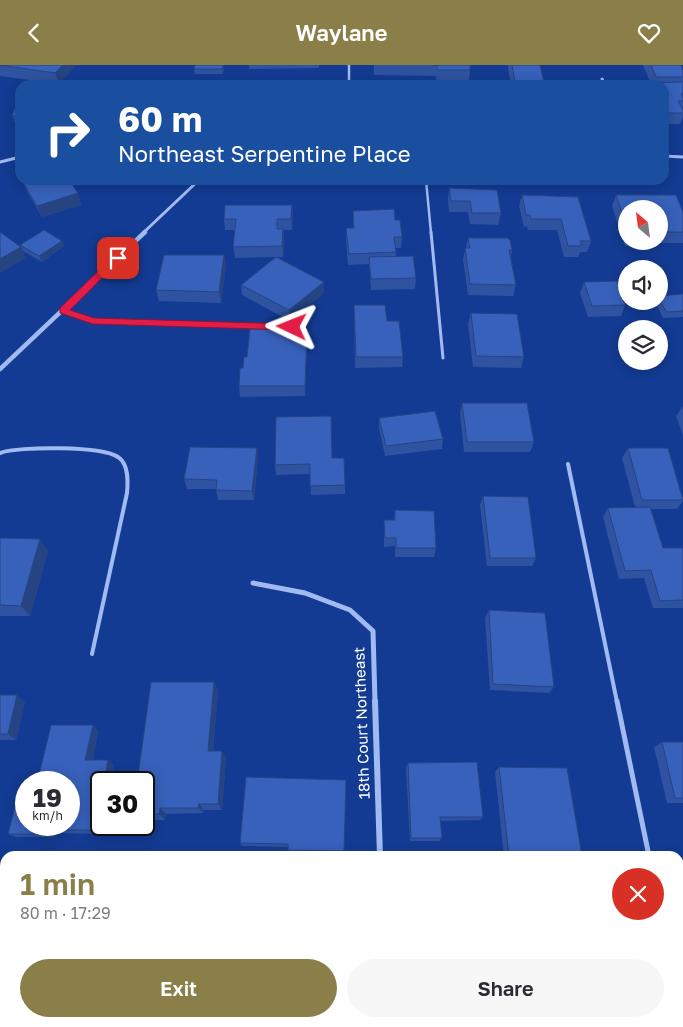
<!DOCTYPE html>
<html lang="en">
<head>
<meta charset="utf-8">
<style>
	body { margin:0; font-family:"Golos Text",sans-serif; background:#f7f7f7; color:#2b2b33; height:100vh; display:flex; flex-direction:column; font-size:19px; white-space:nowrap }
	* { box-sizing:border-box; margin:0 }
	p { font-size:16px; color:#7c7c81 }
	.icon { flex:none; width:28px; height:28px; fill:none; stroke:currentColor; stroke-width:2; stroke-linecap:round; stroke-linejoin:round }
	.map { position:relative; flex:1; overflow:hidden }
	.drawer { position:absolute; left:0px; top:786px; width:684px; height:176px; display:flex; flex-direction:column; background:#fff; border-radius:15px 15px 0 0; box-shadow:0 2px 12px #0003 }
	.drawer>* { flex:none }
	.hud { position:absolute; left:15px; top:15px; width:654px; height:105px; border-radius:15px; box-shadow:0 2px 12px #0003; background:#1a4fa0; color:#fff; overflow:hidden }
	.needle { width:32px; rotate:332deg }
	.buttons { position:absolute; left:618px; top:135px; display:grid; gap:10px }
	.buttons a { display:grid; place-items:center; width:50px; height:50px; border-radius:50%; background:#fff; box-shadow:0 2px 12px #0003; font-size:25px }
	.speed { position:absolute; left:15px; top:706px; display:flex; gap:10px; font-size:25px; font-weight:700; text-align:center }
	.speed>* { display:grid; place-content:center; width:65px; height:65px; border-radius:50%; background:#fff; box-shadow:0 2px 12px #0003; line-height:1 }
	.speed small { font-size:12px; font-weight:400 }
	.speed .limit { border:2px solid #111; border-radius:8px; background:#fff; color:#111 }
	.pin { position:absolute; display:grid; place-items:center; width:42px; height:42px; color:#fff; margin:-21px; border-radius:10px; box-shadow:0 2px 8px #0006 }
	.me { position:absolute; width:55px; margin:-28px; rotate:272deg; stroke-linejoin:round; filter:drop-shadow(0 0 4px #0008) }
	.turn { display:flex; align-items:center; gap:18px; height:105px; padding:0 20px; font-size:22px }
	.turn .icon { width:65px; height:65px; stroke-width:2.5 }
	.turn b { display:block; font-size:35px; line-height:42px }
	.round { display:grid; place-items:center; flex:none; width:52px; height:52px; border-radius:26px; background:#f7f7f7 }
	.headline { display:flex; align-items:center; justify-content:space-between; height:85px; padding:0 20px }
	h1 { font-size:30px; font-weight:600; line-height:38px; color:#8a7f48 }
	.action { display:flex; gap:10px; margin-top:auto; padding:10px 20px }
	.action a { flex:1; height:58px; border-radius:30px; background:#8a7f48; color:#fff; font-size:20px; font-weight:600; line-height:58px; text-align:center }
	.action a+a { background:#f7f7f7; color:#2b2b33 }
	header { display:flex; justify-content:space-between; align-items:center; height:65px; padding:0 20px; background:#8a7f48; color:#fff; font-size:22px; font-weight:600 }
	.map>svg:first-child { display:block }
</style>
</head>
<body>
<header><svg class="icon" aria-label="back" viewBox="0 0 24 24"><path d="M15 5l-7 7 7 7"/></svg>Waylane<svg class="icon" aria-label="heart" viewBox="0 0 24 24"><path d="M12 20l-8-8c-3-5 5-10 8-4 3-6 11-1 8 4z"/></svg></header>
<div class="map">
<svg width="683" height="962" viewBox="0 0 683 962">
	<rect width="100%" height="100%" fill="#133b93"/>
	<g fill="none" stroke-linecap="round" stroke-linejoin="round">
		<g stroke="#a1bbf2" stroke-width="2.5">
			<polyline points="349,0 349,20"/>
			<polyline points="426,115 431,168"/>
		</g>
		<polyline stroke="#a1bbf2" stroke-width="3" points="431,167 443,293"/>
		<g stroke="#a1bbf2" stroke-width="4">
			<path d="M0 388C19 381 102 381 118 392 129 399 128 417 127 428L92 589"/>
			<polyline points="568,399 617,637"/>
		</g>
		<polyline stroke="#a1bbf2" stroke-width="5" points="617,636 649,791"/>
		<g stroke="#a1bbf2" stroke-width="3">
			<polyline points="602,14 605,20"/>
			<polyline points="664,91 683,92"/>
			<polyline points="0,97 20,92"/>
			<polyline points="143,168 199,115"/>
		</g>
		<g stroke="#a1bbf2" stroke-width="4.5">
			<polyline points="63,246 93,256 292,262"/>
			<polyline points="0,304 145,167"/>
		</g>
		<polyline stroke="#a1bbf2" stroke-width="5" points="253,518 305,528 350,545 373,566 375,637"/>
		<g stroke="#a1bbf2" stroke-width="6">
			<polyline points="375,636 380,791"/>
			<polyline points="383,958 383,962"/>
		</g>
		<g fill="#a1bbf2" fill-rule="evenodd">
			<polygon points="5,906 5,918 0,919 0,907"/>
			<rect x="679" y="911" width="4" height="12"/>
		</g>
	</g>
	<g fill="#2f53a0" fill-rule="evenodd">
		<polygon points="0,0 76,0 59,19 0,11"/>
		<polygon points="224,0 223,9 195,9 194,4"/>
		<polygon points="249,0 319,0 319,3 249,4"/>
		<polygon points="374,0 470,0 470,5 469,16 436,16 436,11 374,10"/>
		<polygon points="508,0 540,0 544,17 543,20 511,20 508,3"/>
		<polygon points="643,0 681,0 683,5 683,41 682,43 683,45 683,52 680,59 664,59 664,20 642,20 643,18 650,17"/>
		<polygon points="20,30 20,62 17,62 12,51"/>
		<polygon points="23,117 78,128 81,140 42,152 28,128"/>
		<polygon points="449,123 501,148 498,160 470,159 468,147 449,147 448,134"/>
		<polygon points="522,130 578,132 591,176 587,187 580,187 578,192 564,192 557,165 528,165 527,161 524,162 519,141"/>
		<path d="M616 130 683 147V178H652L651 181H625L612 141ZM626 144H659V176H626Z"/>
		<polygon points="292,140 293,151 292,165 283,165 284,175 283,192 276,192 324,228 290,256 242,230 241,220 276,192 235,193 233,182 235,165 225,165 224,154"/>
		<polygon points="353,146 395,155 402,172 401,183 396,183 396,192 416,213 415,224 371,225 369,199 348,200 346,174 346,163 353,163"/>
		<polygon points="468,173 512,185 511,192 516,220 513,231 468,230 463,194"/>
		<polygon points="62,176 64,181 42,197 23,186 20,180"/>
		<polygon points="224,190 226,201 221,238 159,236 156,225"/>
		<polygon points="584,217 625,240 621,251 588,252 580,228"/>
		<polygon points="683,229 683,252 663,253 655,237 659,236 659,231"/>
		<polygon points="354,240 387,256 403,292 402,302 355,303"/>
		<polygon points="471,248 524,292 521,303 473,302 468,259"/>
		<polygon points="307,275 305,331 240,332 239,321 243,303 247,292"/>
		<polygon points="462,338 534,377 530,387 464,387 460,348"/>
		<polygon points="683,341 683,370 676,351"/>
		<polygon points="379,353 443,374 442,384 385,391 379,363"/>
		<polygon points="257,383 258,393 254,435 218,435 216,424 187,424 184,414"/>
		<polygon points="628,383 683,433 683,436 677,444 651,444 663,483 683,483 683,543 653,543 644,513 619,514 603,452 608,443 635,442 622,393"/>
		<polygon points="332,393 345,420 345,429 311,430 310,409 276,410 275,400"/>
		<polygon points="483,431 536,493 532,501 487,501 480,440"/>
		<polygon points="395,445 436,483 434,492 395,492 395,481 384,482 384,455 394,455"/>
		<polygon points="0,473 48,486 30,551 0,551"/>
		<polygon points="489,545 554,622 549,628 490,625 485,553"/>
		<polygon points="214,617 218,626 213,686 226,693 222,745 204,745 203,748 166,749 165,755 144,755 144,718"/>
		<polygon points="0,630 25,637 16,675 0,675"/>
		<polygon points="93,660 98,666 93,695 114,700 110,718 101,718 101,760 103,760 101,769 55,768 54,772 16,772 8,769 26,760"/>
		<polygon points="662,677 683,677 683,738 667,738 654,682"/>
		<polygon points="408,698 483,752 480,755 440,756 442,773 439,776 410,776 406,703"/>
		<polygon points="499,702 582,791 504,791 495,707"/>
		<polygon points="346,715 344,789 289,788 288,785 288,782 242,781 240,778"/>
	</g>
	<g fill="#264482">
		<polygon points="63,0 76,0 59,19 55,8"/>
		<polygon points="223,0 224,0 223,9 222,4"/>
		<polygon points="78,128 81,140 42,152 37,141"/>
		<polygon points="292,140 293,151 292,165 291,154"/>
		<polygon points="283,164 284,175 283,192 282,181"/>
		<polygon points="62,176 64,181 42,197 39,191"/>
		<polygon points="21,182 26,193 0,208 0,194"/>
		<polygon points="224,190 226,201 221,238 219,227"/>
		<polygon points="324,217 324,228 290,256 289,245"/>
		<polygon points="307,264 307,275 305,331 305,321"/>
		<polygon points="257,383 258,393 254,435 252,426"/>
		<polygon points="40,474 48,486 30,551 21,541"/>
		<polygon points="214,617 218,626 212,693 208,686"/>
		<polygon points="17,630 25,637 16,675 8,669"/>
		<polygon points="93,660 98,666 92,700 85,695"/>
		<polygon points="222,686 226,693 222,745 218,739"/>
		<polygon points="108,695 114,700 110,718 104,718"/>
		<polygon points="101,730 101,760 103,760 101,769 95,765"/>
		<polygon points="199,739 204,745 203,748 198,743"/>
		<polygon points="160,743 166,749 165,755 159,749"/>
		<polygon points="48,765 55,768 54,772 47,769"/>
	</g>
	<g fill="#3761ba" stroke="#264482">
		<polygon points="0,0 63,0 55,8"/>
		<polygon points="195,0 223,0 222,4 194,4"/>
		<polygon points="431,0 470,0 470,5 437,5 437,0"/>
		<polygon points="512,0 540,0 544,17 515,16"/>
		<polygon points="651,0 681,0 683,5 683,12 656,12"/>
		<polygon points="683,17 683,28 681,29 683,33 683,36 678,36 683,45 683,48 664,48 664,20 644,20 643,18"/>
		<polygon points="19,30 20,30 20,51 12,51"/>
		<polygon points="31,115 69,115 78,128 37,141 23,117"/>
		<polygon points="449,123 497,125 501,148 472,148 470,136 451,136"/>
		<polygon points="522,130 578,132 591,176 580,176 582,181 568,181 561,154 531,154 530,150 526,150"/>
		<polygon points="616,130 676,130 683,147 683,167 659,167 659,144 626,144 626,160"/>
		<polygon points="225,140 292,140 291,154 277,154 277,164 283,164 282,181 233,182 236,154 224,154"/>
		<polygon points="394,144 395,155 400,155 402,172 394,172 396,187 349,189 346,163 354,163 353,146"/>
		<polygon points="44,165 62,176 39,191 20,180"/>
		<polygon points="0,167 21,182 0,194"/>
		<polygon points="468,173 507,173 510,175 512,185 509,185 516,220 470,219 465,183 470,183"/>
		<polygon points="164,190 224,190 219,227 156,225"/>
		<polygon points="413,191 416,213 371,214 369,192"/>
		<polygon points="276,192 324,217 289,245 241,220"/>
		<polygon points="617,216 625,240 592,241 584,217"/>
		<polygon points="683,229 683,246 666,247 659,232 659,231"/>
		<polygon points="354,240 385,240 387,256 399,256 403,292 356,292"/>
		<polygon points="471,248 517,249 524,292 476,291"/>
		<polygon points="250,264 307,264 305,321 239,321 240,303 243,303 244,292 247,292"/>
		<polygon points="462,338 527,338 534,377 467,377"/>
		<polygon points="435,346 443,374 386,381 379,353"/>
		<polygon points="331,351 332,393 344,393 345,420 310,421 310,399 275,400 276,352"/>
		<polygon points="190,382 257,383 252,426 216,425 217,415 184,414"/>
		<polygon points="628,383 668,383 683,435 642,435"/>
		<polygon points="483,431 528,432 536,493 490,493"/>
		<polygon points="650,442 663,483 683,483 683,535 660,536 651,505 625,506 608,443"/>
		<polygon points="395,445 434,446 436,483 396,483 396,473 385,473 384,455 395,455"/>
		<polygon points="0,473 40,474 21,541 0,540"/>
		<polygon points="489,545 545,548 554,622 493,619"/>
		<polygon points="151,617 214,617 208,686 222,686 218,739 199,739 198,743 160,743 159,749 144,750 144,718 137,718"/>
		<polygon points="0,630 17,630 8,669 0,669"/>
		<polygon points="51,660 93,660 85,695 108,695 104,718 101,718 101,730 95,765 48,765 47,769 8,769 20,722 26,722 26,760 69,760 69,718 37,718"/>
		<polygon points="662,677 683,677 683,733 675,733"/>
		<polygon points="477,697 483,752 440,752 442,773 411,773 408,698"/>
		<polygon points="499,702 567,703 582,791 509,791"/>
		<polygon points="246,712 346,715 344,786 288,785 288,779 240,778"/>
	</g>
	<polygon fill="#e11d48" stroke="#92132f" points="114,191 118,191 122,193 70,245 94,253 292,259 296,262 292,265 93,259 60,248 60,243"/>
	<g text-anchor="middle" stroke-width="5" stroke-linejoin="round" paint-order="stroke">
		<g font-size="15" fill="#fff" stroke="#133b93">
			<text transform="translate(362 658) rotate(-92)" y="5">18th Court Northeast</text>
		</g>
	</g>
</svg>
<div class="buttons">
<a><svg class="needle" viewBox="-14 -14 28 28"><path d="M0-13l5 13h-10z" fill="#e53935"/><path d="M0 13l5-13h-10z" fill="#7c7c81"/></svg></a>
<a><svg class="icon" aria-label="sound" viewBox="0 0 24 24"><path d="M4 9h4l5-4v14l-5-4H4zM17 9q2 3 0 6"/></svg></a>
<a><svg class="icon" aria-label="layers" viewBox="0 0 24 24"><path d="M12 4l9 5-9 5-9-5zM3 14l9 5 9-5"/></svg></a>
</div>
<div class="speed"><div>19<small>km/h</small></div><div class="limit">30</div></div>
<div class="pin" style="left:118px;top:193px;background:#d93025"><svg class="icon" aria-label="arrive" viewBox="0 0 24 24"><path d="M6 21V4h12l-3 4 3 4H6"/></svg></div>
<svg class="me" style="left:292px;top:262px" viewBox="-20 -20 40 40"><path d="M0-17L14 15 0 8-14 15z" fill="#e11d48" stroke="#fff" stroke-width="4"/></svg>
<div class="hud">
<div class="turn"><svg class="icon" aria-label="right" viewBox="0 0 24 24"><path d="M7 20v-9h11M14 6l5 5-5 5"/></svg><div><b>60 m</b>Northeast Serpentine Place</div></div>
</div>
<section class="drawer">
<div class="headline"><div><h1>1 min</h1><p>80 m · 17:29</p></div><a class="round" style="background:#d93025;color:#fff"><svg class="icon" aria-label="close" viewBox="0 0 24 24"><path d="M6 6l12 12M18 6L6 18"/></svg></a></div>
<div class="action"><a>Exit</a><a>Share</a></div>
</section>
</div>
</body>
</html>
